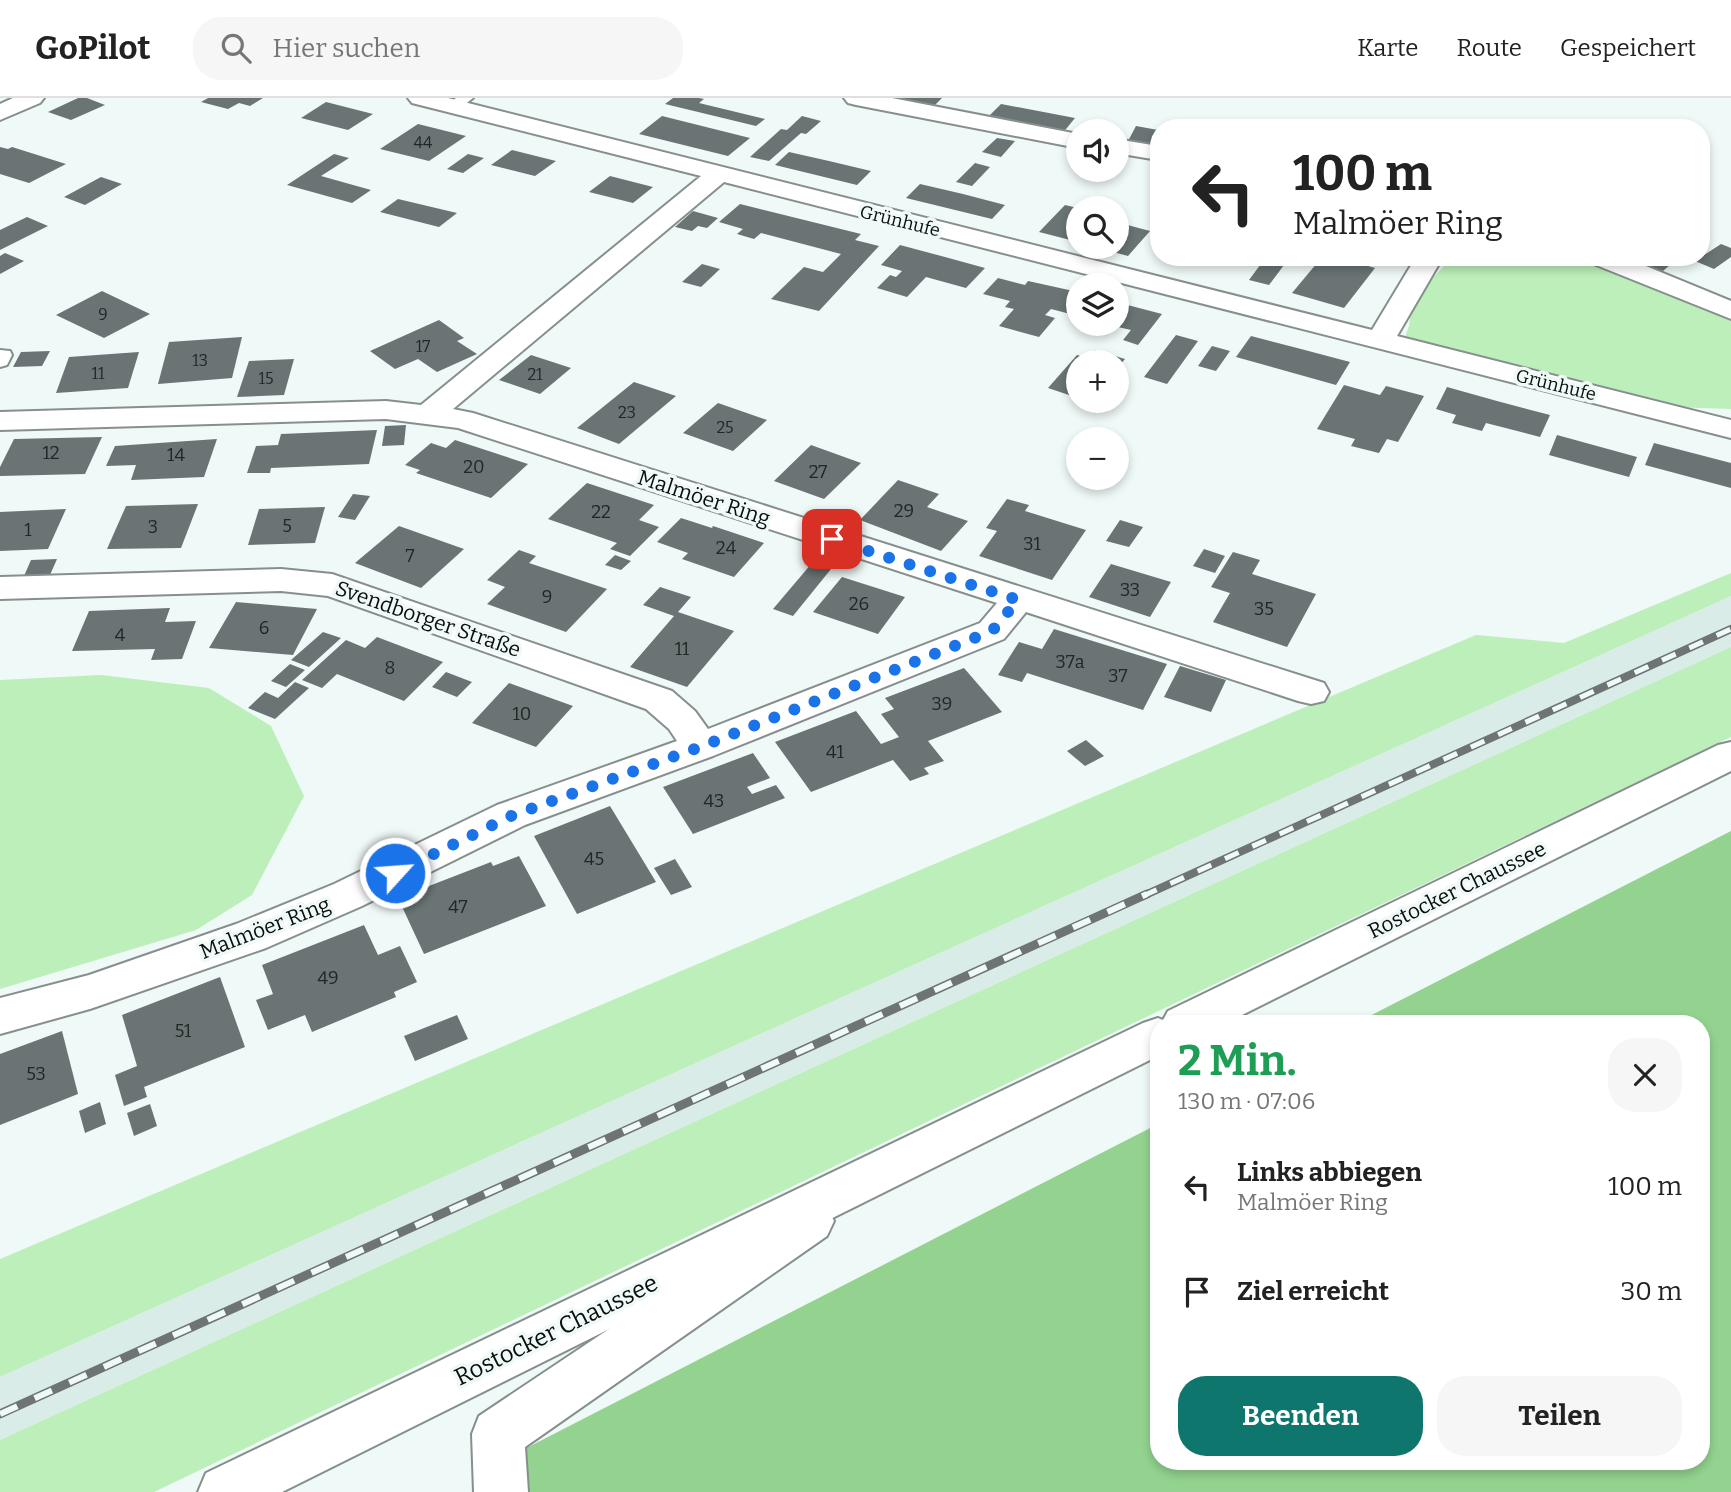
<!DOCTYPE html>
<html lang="de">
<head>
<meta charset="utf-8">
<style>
	body { margin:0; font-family:Bitter,serif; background:#f6f6f6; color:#222; height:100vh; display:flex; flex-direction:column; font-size:26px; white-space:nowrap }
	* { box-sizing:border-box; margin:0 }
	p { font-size:23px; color:#767676 }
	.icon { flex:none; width:38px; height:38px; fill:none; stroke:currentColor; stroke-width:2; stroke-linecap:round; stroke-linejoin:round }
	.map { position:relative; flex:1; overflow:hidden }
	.drawer { position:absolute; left:1150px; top:917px; width:560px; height:455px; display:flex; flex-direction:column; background:#fff; border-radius:28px; box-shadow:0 4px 10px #0003 }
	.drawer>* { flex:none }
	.hud { position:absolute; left:1150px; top:21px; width:560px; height:147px; border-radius:28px; box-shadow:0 4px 10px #0003; background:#fff; color:#222; overflow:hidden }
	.controls { position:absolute; left:1066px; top:21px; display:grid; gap:14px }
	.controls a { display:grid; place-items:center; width:63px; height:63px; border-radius:50%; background:#fff; box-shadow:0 4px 10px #0003; font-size:35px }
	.pin { position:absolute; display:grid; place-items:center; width:60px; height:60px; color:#fff; margin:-30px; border-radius:14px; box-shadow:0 4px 10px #0006 }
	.me { position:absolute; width:77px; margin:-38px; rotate:64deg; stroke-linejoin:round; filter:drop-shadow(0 0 5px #0008) }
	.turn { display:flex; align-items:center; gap:24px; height:147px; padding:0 28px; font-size:32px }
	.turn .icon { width:91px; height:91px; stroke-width:2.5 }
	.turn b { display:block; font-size:49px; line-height:60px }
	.round { display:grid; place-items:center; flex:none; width:74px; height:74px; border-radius:28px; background:#f6f6f6 }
	.head { display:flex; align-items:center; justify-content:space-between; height:119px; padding:0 28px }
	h1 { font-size:42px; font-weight:700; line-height:52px; color:#1e9e55 }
	.primary-button { display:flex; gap:14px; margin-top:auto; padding:14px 28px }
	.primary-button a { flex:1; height:80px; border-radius:28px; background:#0f766e; color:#fff; font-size:28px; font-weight:700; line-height:80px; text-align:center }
	.primary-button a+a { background:#f6f6f6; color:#222 }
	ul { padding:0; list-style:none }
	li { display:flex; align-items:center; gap:21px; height:105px; padding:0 28px }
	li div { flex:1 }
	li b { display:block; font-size:26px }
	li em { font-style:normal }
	header { display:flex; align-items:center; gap:42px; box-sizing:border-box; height:98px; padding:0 35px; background:#fff; border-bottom:2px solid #e0e0e0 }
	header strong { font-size:33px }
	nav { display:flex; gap:38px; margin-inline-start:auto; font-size:24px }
	.search { width:490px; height:63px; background:#f6f6f6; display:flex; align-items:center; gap:18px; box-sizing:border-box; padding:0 24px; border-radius:28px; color:#767676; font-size:26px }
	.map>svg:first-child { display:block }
</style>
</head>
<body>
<header>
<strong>GoPilot</strong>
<div class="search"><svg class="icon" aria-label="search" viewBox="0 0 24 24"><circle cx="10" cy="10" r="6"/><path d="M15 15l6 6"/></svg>Hier suchen</div>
<nav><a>Karte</a><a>Route</a><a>Gespeichert</a></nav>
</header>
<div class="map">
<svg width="1731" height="1394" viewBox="0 0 1731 1394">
	<rect width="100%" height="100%" fill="#eff9f7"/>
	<polygon fill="#daece8" points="1731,498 1731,549 0,1342 0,1279"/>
	<g fill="#bcefb9">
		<polygon points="1452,159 1581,159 1731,222 1731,311 1673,309 1405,239 1409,228 1412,203"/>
		<polygon points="1731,475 1731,498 0,1279 0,1161 1476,537 1564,545"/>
		<polygon points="1731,549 1731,639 154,1394 0,1394 0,1342"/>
		<polygon points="101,577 209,590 271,628 304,698 252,797 196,832 0,891 0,582"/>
	</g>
	<polygon fill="#93d38f" points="1731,733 1731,1394 501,1394 499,1364 1158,1026 1158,1363 1701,1363 1701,926 1354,926"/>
	<g fill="#6a7474">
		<polygon points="78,0 87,0 105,7 71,22 48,14"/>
		<polygon points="208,0 263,0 250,8 239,5 228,11 201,4"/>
		<polygon points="673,0 699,0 704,1 699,5 765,21 756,28 665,6"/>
		<polygon points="887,0 942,0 931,11"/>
		<polygon points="326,4 373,16 348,32 301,20"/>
		<polygon points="1001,6 1075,20 1062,36 987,20"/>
		<polygon points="662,18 750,40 728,58 639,36"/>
		<polygon points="802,18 821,23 806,36 801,35 769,63 750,59 781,31 787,32"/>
		<polygon points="418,26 466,38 429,63 380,51"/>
		<polygon points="1136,28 1158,32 1158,48 1128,43"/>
		<polygon points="997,40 1015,43 1001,59 982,54"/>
		<polygon points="0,49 8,51 12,49 66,66 29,85 0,76"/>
		<polygon points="512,52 556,63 535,78 491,67"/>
		<polygon points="789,54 829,63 871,73 857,87 775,67"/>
		<polygon points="334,56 349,60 321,78 371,92 352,105 287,87"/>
		<polygon points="468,56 484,60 463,75 447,71"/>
		<polygon points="975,65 990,69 972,88 956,84"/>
		<polygon points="610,78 653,89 633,105 589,94"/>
		<polygon points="101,79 122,86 85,107 64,99"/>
		<polygon points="920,86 963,96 1005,107 992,121 906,100"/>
		<polygon points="398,101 457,115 439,129 380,114"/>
		<polygon points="740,106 861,136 855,142 879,148 819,213 771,201 804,169 823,174 841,156 761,135 754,141 737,136 743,131 719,124"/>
		<polygon points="1065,107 1078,110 1078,144 1039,134"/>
		<polygon points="693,113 718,120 707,130 698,128 692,133 675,129"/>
		<polygon points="27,119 48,128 0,152 0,132"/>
		<polygon points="1120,125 1150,133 1128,158 1098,150 1116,149 1116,129"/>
		<polygon points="1721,146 1731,150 1731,159 1714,171 1695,163"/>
		<polygon points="900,147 945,159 985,170 966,190 926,179 907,199 877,190 890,177 896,179 902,173 881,167"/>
		<polygon points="5,155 24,163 0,176 0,158"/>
		<polygon points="1266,159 1290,159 1269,187 1249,182"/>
		<polygon points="1322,159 1337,159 1375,170 1344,210 1292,195"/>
		<polygon points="1626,159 1679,159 1663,173"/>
		<polygon points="702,166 720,171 701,189 682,184"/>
		<polygon points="998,180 1025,187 1028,183 1078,194 1078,218 1051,211 1045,217 1055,220 1039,239 999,228 1014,211 1005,209 1010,203 983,196"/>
		<polygon points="102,193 150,216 104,240 56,217"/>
		<polygon points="1116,204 1162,216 1138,247 1123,242 1131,232 1109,227 1116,226"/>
		<polygon points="439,222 464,240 457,243 477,256 437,274 418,261 395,271 370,253"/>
		<polygon points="1176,237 1198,243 1167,286 1144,279"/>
		<polygon points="1251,238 1301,251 1350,264 1336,287 1236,259"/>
		<polygon points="242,239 232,280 158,286 169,244"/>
		<polygon points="1212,248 1230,253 1216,273 1198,268"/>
		<polygon points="1094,252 1125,261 1116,271 1116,264 1078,264 1078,300 1048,290 1077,257 1087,260"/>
		<polygon points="50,253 42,268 13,269 21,254"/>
		<polygon points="139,254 128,290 56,295 69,259"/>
		<polygon points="531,257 571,270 540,296 499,282"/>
		<polygon points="294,261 284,297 237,299 249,263"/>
		<polygon points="634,284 676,298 619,346 577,330"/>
		<polygon points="1344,287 1380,297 1386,288 1424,298 1398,344 1387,341 1379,355 1351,348 1355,341 1317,331"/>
		<polygon points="1447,289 1497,303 1550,317 1540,339 1486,325 1482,333 1452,325 1456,317 1436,311"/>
		<polygon points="718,305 767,322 733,353 683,335"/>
		<polygon points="406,327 404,347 382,348 385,328"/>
		<polygon points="377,332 369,366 271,370 270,375 247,375 256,348 278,347 281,336"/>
		<polygon points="1557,337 1637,359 1629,379 1549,357"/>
		<polygon points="102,339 85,376 0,378 0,369 14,341"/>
		<polygon points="217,341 204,379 131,382 136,367 106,368 115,348"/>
		<polygon points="455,342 528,366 491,400 416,375 420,372 405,367 431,345 446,350"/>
		<polygon points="1654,345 1731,365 1731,390 1645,367"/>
		<polygon points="811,347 861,365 824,401 774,383"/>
		<polygon points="898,382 939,396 927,409 968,423 941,453 860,422"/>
		<polygon points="587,385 654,407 639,422 659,429 630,458 610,451 617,445 548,421"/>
		<polygon points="353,396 370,398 355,422 338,419"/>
		<polygon points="1007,401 1029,407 1025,413 1086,432 1052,482 979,458 997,433 986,430"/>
		<polygon points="198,406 181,450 107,451 126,408"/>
		<polygon points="325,409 315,445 248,447 259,411"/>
		<polygon points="66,411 48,451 0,453 0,414"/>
		<polygon points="681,420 712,430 713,428 764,445 734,479 682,461 688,455 657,444"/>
		<polygon points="1120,422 1143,429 1129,449 1106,443"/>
		<polygon points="399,428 464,451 421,490 355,465"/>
		<polygon points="1204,451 1225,458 1215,475 1193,468"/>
		<polygon points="519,452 536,458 529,465 607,491 566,534 487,506 505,489 487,482"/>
		<polygon points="1233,454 1260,462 1252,476 1316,496 1287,549 1213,524 1230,495 1211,489"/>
		<polygon points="615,457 631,463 621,472 605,467"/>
		<polygon points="57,461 50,477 24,478 31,462"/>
		<polygon points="812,465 831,471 793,518 773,511"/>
		<polygon points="1111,466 1171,484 1150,519 1089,499"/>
		<polygon points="842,479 905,499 878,536 813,514"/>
		<polygon points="660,489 691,499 678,514 734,533 687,589 630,569 674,518 643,507"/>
		<polygon points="236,504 317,511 293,557 209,550"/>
		<polygon points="170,510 165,524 196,523 182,561 151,562 155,551 72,553 89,513"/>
		<polygon points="1054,531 1167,566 1143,612 1027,575 1022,584 998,577 1019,544 1042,551"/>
		<polygon points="323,534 341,540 309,569 291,562"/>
		<polygon points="377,539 443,564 404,603 337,576 322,590 302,582 346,542 365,550"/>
		<polygon points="290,566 305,572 286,589 271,583"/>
		<polygon points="1180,568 1226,582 1211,614 1164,599"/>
		<polygon points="964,570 1002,614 928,643 944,663 924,670 929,676 910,683 893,662 811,694 775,644 856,613 881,646 899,639 881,616 894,611 885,600"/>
		<polygon points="446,574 472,584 457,599 432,589"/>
		<polygon points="295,584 309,590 275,621 248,610 265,594 278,600"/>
		<polygon points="509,585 573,608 536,649 472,625"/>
		<polygon points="1086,642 1104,658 1085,668 1067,653"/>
		<polygon points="753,655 770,680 747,689 752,696 776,687 785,700 693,736 663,689"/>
		<polygon points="610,708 656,784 577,816 534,738"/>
		<polygon points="519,758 546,808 424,856 398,800 491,764 493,768"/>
		<polygon points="675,761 692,789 671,797 654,770"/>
		<polygon points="364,827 378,857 400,848 417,884 394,894 396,899 312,934 305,917 268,932 256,902 273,896 262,867"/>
		<polygon points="220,879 245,949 144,989 147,999 124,1008 115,977 137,968 122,917"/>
		<polygon points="457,917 468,941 415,963 404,938"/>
		<polygon points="62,933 78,996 0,1027 0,956"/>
		<polygon points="100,1004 106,1026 85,1035 79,1013"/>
		<polygon points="150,1006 157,1028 134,1038 127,1015"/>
	</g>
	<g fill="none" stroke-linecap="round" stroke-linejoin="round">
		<g stroke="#868f8d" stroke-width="4">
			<g id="service">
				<polygon points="456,0 473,0 459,11 449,11 446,8"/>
				<polygon points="0,252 10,253 12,257 7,267 0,269"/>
			</g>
		</g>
		<g stroke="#868f8d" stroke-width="4">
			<g id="minor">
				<polygon points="13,0 44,0 40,5 0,22 0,6"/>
				<polygon points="408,0 448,0 1372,232 1416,159 1443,159 1397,238 1731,322 1731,340 724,84 453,311 473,315 1324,585 1329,594 1324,603 1311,606 1298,603 1026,514 1004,541 713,658 525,727 362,808 266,850 90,911 0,936 0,900 89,877 236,826 334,786 497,707 677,643 669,631 646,611 328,498 281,493 0,501 0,479 281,471 332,476 672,593 695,613 708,631 980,525 997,505 458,330 386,321 0,332 0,314 386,303 421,307 701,78 412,5"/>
				<polygon points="844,0 892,0 1078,36 1078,50 856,7 848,5"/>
				<polygon points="1116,41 1158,48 1158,62 1116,55"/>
				<polygon points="1587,159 1624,159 1731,203 1731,221 1591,165"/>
				<polygon points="810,1101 827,1108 834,1123 827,1138 525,1349 528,1394 474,1394 472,1336 479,1318 793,1108"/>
			</g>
		</g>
		<g stroke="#868f8d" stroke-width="4">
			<polygon id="secondary" points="1731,644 1731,673 1224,926 1158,926 1158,958 282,1394 198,1394 206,1375 1143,925 1158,920 1163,922 1168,913 1718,647"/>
		</g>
		<use href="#service" fill="#fff" fill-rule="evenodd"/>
		<use href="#minor" fill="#fff" fill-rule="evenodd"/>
		<use href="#secondary" fill="#fff" fill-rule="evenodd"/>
		<g stroke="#6d7473" stroke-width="8">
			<polyline id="rail-far1" points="1143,798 1731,531"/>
		</g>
		<g stroke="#6d7473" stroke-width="9">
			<polyline id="rail" points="0,1316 1147,796"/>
		</g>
		<use href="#rail-far1" stroke="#eff9f7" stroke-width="5" stroke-dasharray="15" stroke-linecap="butt"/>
		<use href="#rail" stroke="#eff9f7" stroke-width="6" stroke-dasharray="19" stroke-linecap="butt"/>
	</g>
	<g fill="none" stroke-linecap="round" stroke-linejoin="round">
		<polyline stroke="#1a73e8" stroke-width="12" stroke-dasharray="0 21.6" points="395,775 511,718 700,649 992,533 1018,502 832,441"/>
	</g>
	<g text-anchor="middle" stroke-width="7" stroke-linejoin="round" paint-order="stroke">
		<g font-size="16" fill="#212726">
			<text x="423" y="50">44</text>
			<text x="103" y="222">9</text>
			<text x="423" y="254">17</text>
			<text x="200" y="268">13</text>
			<text x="98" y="281">11</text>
			<text x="535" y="282">21</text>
			<text x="266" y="286">15</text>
			<text x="627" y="320">23</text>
			<text x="725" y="335">25</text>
		</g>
		<g font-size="18" fill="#090d0c" stroke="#eff9f7">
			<text transform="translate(900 123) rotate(14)" y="6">Grünhufe</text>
			<text transform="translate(1556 287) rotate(14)" y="6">Grünhufe</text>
		</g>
		<g font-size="18" fill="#212726">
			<text x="51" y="361">12</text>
			<text x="176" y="363">14</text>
			<text x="474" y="375">20</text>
			<text x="818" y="380">27</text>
			<text x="904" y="419">29</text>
			<text x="601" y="420">22</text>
			<text x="287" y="434">5</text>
			<text x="153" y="435">3</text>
			<text x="28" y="438">1</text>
			<text x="1032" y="452">31</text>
			<text x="726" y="456">24</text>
			<text x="410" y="464">7</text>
			<text x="1130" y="498">33</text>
			<text x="547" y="505">9</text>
			<text x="859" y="512">26</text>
			<text x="1264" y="517">35</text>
			<text x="264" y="536">6</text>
			<text x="120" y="543">4</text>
			<text x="682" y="557">11</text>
			<text x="1070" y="570">37a</text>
			<text x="390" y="576">8</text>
			<text x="1118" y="584">37</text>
			<text x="942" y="612">39</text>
			<text x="522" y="622">10</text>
			<text x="835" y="660">41</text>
			<text x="714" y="709">43</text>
			<text x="594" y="767">45</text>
			<text x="458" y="815">47</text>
			<text x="328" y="886">49</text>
			<text x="183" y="939">51</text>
			<text x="36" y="982">53</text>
		</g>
		<g font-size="21" fill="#090d0c" stroke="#eff9f7">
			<text transform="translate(704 400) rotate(18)" y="7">Malmöer Ring</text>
			<text transform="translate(428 521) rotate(19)" y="7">Svendborger Straße</text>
			<text transform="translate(1457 792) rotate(-26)" y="7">Rostocker Chaussee</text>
			<text transform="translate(265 830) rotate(-21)" y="7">Malmöer Ring</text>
		</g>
		<g font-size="24" fill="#090d0c" stroke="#eff9f7">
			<text transform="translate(556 1232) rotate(-26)" y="8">Rostocker Chaussee</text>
		</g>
	</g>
</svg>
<div class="controls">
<a><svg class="icon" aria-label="sound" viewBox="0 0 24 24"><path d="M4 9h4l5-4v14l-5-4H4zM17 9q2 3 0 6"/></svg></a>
<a><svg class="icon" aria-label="search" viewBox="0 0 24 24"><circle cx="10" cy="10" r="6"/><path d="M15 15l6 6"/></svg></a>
<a><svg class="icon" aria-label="layers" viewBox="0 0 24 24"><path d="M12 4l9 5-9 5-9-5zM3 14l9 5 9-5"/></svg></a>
<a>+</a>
<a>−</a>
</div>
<div class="pin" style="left:832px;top:441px;background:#d93025"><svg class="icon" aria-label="arrive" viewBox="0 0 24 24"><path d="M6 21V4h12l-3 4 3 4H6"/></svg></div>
<svg class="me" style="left:395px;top:775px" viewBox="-20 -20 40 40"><circle r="17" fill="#1a73e8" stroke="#fff" stroke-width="3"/><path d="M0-11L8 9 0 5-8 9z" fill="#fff"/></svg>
<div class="hud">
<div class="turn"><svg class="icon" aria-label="left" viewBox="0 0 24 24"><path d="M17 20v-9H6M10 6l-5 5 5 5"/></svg><div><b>100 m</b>Malmöer Ring</div></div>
</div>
<section class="drawer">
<div class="head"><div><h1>2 Min.</h1><p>130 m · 07:06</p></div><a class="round"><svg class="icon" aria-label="close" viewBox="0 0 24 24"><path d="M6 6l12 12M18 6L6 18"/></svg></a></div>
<ul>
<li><svg class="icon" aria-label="left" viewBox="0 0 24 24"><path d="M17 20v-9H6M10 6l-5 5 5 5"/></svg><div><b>Links abbiegen</b><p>Malmöer Ring</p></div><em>100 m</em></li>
<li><svg class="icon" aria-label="arrive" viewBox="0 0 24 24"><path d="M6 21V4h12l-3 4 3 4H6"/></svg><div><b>Ziel erreicht</b></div><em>30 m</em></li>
</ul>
<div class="primary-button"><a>Beenden</a><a>Teilen</a></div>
</section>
</div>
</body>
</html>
